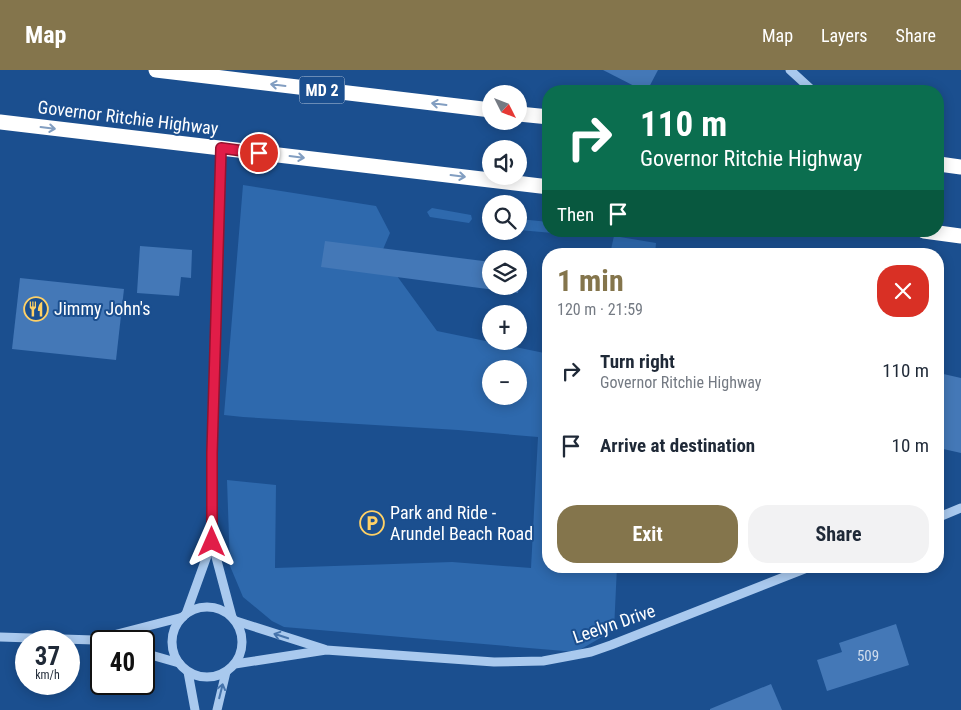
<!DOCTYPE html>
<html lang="en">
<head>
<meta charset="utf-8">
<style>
	body { margin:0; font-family:"Roboto Condensed",sans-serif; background:#f2f2f3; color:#1f2937; height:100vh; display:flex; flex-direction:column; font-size:19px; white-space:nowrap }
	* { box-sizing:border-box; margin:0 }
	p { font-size:16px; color:#747a83 }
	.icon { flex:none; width:28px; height:28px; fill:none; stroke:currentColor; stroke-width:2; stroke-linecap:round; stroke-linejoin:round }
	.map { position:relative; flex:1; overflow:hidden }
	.panel { position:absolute; left:542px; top:178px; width:402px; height:325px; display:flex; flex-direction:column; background:#fff; border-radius:20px; box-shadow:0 2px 12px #0003 }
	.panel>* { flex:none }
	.hud { position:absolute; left:542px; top:15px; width:402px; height:152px; border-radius:20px; box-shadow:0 2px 12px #0003; background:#0b6e4f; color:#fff; overflow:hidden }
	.needle { width:32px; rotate:132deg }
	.fabs { position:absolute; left:482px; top:15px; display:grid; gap:10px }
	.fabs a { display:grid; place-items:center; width:45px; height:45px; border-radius:50%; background:#fff; box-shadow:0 2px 12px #0003; font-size:25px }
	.speed { position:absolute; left:15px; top:560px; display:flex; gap:10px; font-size:25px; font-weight:700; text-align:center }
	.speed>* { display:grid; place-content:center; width:65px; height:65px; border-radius:50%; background:#fff; box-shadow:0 2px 12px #0003; line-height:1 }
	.speed small { font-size:12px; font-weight:400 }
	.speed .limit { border:2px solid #111; border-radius:8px; background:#fff; color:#111 }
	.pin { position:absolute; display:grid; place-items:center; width:42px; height:42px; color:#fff; margin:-21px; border:2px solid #fff; border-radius:50%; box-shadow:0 1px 5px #0007 }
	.me { position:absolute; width:55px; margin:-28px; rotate:0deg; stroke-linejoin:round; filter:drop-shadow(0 0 4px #0008) }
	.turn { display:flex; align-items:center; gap:18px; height:105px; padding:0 15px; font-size:22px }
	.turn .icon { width:65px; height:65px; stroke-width:2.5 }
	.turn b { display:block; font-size:35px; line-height:42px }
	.then { display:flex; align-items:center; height:48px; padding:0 15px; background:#0003; gap:10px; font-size:19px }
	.round { display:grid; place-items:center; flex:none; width:52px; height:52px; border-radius:20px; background:#f2f2f3 }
	.overview { display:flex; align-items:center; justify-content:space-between; height:85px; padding:0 15px }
	h1 { font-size:30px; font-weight:700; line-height:38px; color:#84754c }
	.button { display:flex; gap:10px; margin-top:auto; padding:10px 15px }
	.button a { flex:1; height:58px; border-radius:20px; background:#84754c; color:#fff; font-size:20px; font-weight:700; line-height:58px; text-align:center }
	.button a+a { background:#f2f2f3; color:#1f2937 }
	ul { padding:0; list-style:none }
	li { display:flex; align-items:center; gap:15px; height:75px; padding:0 15px }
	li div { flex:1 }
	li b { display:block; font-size:19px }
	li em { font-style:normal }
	header { display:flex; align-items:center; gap:30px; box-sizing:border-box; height:70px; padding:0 25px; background:#84754c; color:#fff }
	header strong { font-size:24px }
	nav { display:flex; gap:28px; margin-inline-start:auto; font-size:18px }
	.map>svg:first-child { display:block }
</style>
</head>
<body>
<header>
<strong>Map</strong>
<nav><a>Map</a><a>Layers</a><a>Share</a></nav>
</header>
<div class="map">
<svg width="961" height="640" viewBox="0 0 961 640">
	<rect width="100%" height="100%" fill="#1b4f8f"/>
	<g fill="#2e69ad" fill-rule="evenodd">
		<path d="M243 115 376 136 390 163 381 184 437 261 549 284V496H617L614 560 576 582 284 557 272 551 243 527 230 496 227 410 276 415 275 498 452 492 531 498 538 367 458 360 243 347 224 345ZM491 299H519V326H491Z"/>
		<polygon points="432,138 471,145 472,149 469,153 430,147 427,142"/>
		<polygon points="519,149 549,152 549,161 569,161 564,164 519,160"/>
		<polygon points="614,166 656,173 655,184 610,184"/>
	</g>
	<g fill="#4478b7">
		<polygon points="603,0 658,0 647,21 644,21"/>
		<polygon points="325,171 491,192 491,216 519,216 519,196 522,196 518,223 321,197"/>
		<polygon points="140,176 192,180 191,208 181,207 179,226 137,223"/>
		<polygon points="20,208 124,219 116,290 12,279"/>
		<polygon points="939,303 961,308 961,383 939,378"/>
		<polygon points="896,554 909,595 827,621 817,590 842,582 839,573"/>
		<polygon points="771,614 782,640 710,640 710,639"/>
	</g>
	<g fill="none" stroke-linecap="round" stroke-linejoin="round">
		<g stroke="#a9c9ee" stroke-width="9">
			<polyline points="790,0 813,21"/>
			<polyline points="221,78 212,383 212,472 232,547"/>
			<polyline points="939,447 961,438"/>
			<circle cx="207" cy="572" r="35"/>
			<polyline points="186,544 212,472"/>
			<polyline points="236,551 324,579"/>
			<polyline points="0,567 94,570 101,572"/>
			<polyline points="94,570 183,547"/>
			<polyline points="144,583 179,593"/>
			<polyline points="235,594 326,580 494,592 543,591 591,582 611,575 812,496"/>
			<polyline points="188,602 195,640"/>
			<polyline points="217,640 226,602"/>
		</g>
		<g stroke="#fff" stroke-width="15">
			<polyline points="156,0 491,40"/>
			<polyline points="519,44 549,47"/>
			<polyline points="0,52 549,117"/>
			<polyline points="939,94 961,97"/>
			<polyline points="924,161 961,166"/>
		</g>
	</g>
	<defs><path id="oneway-shaft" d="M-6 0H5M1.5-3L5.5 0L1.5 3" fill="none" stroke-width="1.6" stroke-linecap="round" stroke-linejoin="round" transform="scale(1.25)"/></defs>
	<g stroke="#829ec1">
		<use href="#oneway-shaft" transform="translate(278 15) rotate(-173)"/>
		<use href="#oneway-shaft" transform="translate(439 34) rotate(-173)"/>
		<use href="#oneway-shaft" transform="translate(48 58) rotate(7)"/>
		<use href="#oneway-shaft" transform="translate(297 87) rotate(7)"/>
		<use href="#oneway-shaft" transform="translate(458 106) rotate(7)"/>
	</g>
	<g stroke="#4674ac">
		<use href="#oneway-shaft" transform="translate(281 566) rotate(-162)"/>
		<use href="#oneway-shaft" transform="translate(221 621) rotate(-76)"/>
	</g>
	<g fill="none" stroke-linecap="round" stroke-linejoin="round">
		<g stroke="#92132f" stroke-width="12">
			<polyline id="route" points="212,472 212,383 221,78 259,83"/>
		</g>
		<use href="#route" stroke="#e11d48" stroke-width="9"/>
	</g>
	<defs>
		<g id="restaurant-ring" transform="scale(1.25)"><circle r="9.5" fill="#1b4f8f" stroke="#ffd166" stroke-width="1.5"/><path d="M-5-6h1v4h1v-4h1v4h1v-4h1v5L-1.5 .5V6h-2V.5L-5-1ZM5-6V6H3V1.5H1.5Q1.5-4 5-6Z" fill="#ffd166"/></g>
		<g id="parking-ring" transform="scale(1.25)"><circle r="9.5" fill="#1b4f8f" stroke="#ffd166" stroke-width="1.5"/><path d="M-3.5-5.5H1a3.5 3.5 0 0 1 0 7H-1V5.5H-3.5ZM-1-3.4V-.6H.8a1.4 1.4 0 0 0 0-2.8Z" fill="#ffd166"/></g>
	</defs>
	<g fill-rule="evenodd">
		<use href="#restaurant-ring" x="36" y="239"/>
		<use href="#parking-ring" x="372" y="453"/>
	</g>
	<g text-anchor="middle" stroke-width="4" stroke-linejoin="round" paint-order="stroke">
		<g font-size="15" fill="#d0dded">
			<text x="868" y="591">509</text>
		</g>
		<rect fill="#1b4f8f" stroke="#bbcadd" stroke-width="1" x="299.5" y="6.5" width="45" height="27" rx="4"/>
		<g font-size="16" font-weight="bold" fill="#fff">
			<text x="322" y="26">MD 2</text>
		</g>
		<g font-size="18" fill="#fff" stroke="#1b4f8f">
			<text transform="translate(128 48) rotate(7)" y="6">Governor Ritchie Highway</text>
			<text transform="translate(614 554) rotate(-19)" y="6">Leelyn Drive</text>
		</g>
		<g font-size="18" fill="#fff" stroke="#1b4f8f" text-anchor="start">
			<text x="54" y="245">Jimmy John's</text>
			<text x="390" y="449">Park and Ride -<tspan x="390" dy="21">Arundel Beach Road</tspan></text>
		</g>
	</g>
</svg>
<div class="fabs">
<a><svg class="needle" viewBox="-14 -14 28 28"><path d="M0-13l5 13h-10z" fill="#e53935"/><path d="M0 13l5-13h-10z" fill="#747a83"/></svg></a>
<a><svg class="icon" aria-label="sound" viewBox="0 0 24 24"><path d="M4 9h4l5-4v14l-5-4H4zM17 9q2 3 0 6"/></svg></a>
<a><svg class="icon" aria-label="search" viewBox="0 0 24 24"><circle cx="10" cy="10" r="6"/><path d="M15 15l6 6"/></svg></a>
<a><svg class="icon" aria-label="layers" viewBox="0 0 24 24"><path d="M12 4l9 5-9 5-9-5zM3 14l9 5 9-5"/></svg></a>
<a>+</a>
<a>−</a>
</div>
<div class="speed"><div>37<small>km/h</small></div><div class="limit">40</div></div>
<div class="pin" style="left:259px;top:83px;background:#d93025"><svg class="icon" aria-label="arrive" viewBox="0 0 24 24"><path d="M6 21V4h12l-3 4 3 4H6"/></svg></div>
<svg class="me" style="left:212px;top:472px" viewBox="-20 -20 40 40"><path d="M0-17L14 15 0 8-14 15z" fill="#e11d48" stroke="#fff" stroke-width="4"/></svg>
<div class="hud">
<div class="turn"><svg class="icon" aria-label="right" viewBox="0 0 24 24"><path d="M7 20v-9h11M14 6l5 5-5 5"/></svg><div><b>110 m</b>Governor Ritchie Highway</div></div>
<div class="then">Then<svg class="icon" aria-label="arrive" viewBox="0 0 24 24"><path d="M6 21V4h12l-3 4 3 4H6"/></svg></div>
</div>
<section class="panel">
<div class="overview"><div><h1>1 min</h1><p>120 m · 21:59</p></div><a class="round" style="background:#d93025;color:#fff"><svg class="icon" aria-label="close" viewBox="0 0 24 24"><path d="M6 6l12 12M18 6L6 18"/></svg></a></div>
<ul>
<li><svg class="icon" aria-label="right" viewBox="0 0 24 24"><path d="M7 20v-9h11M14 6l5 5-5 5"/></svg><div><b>Turn right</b><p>Governor Ritchie Highway</p></div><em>110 m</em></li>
<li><svg class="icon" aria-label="arrive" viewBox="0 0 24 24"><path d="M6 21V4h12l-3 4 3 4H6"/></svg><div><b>Arrive at destination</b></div><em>10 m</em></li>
</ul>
<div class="button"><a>Exit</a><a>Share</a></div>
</section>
</div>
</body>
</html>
